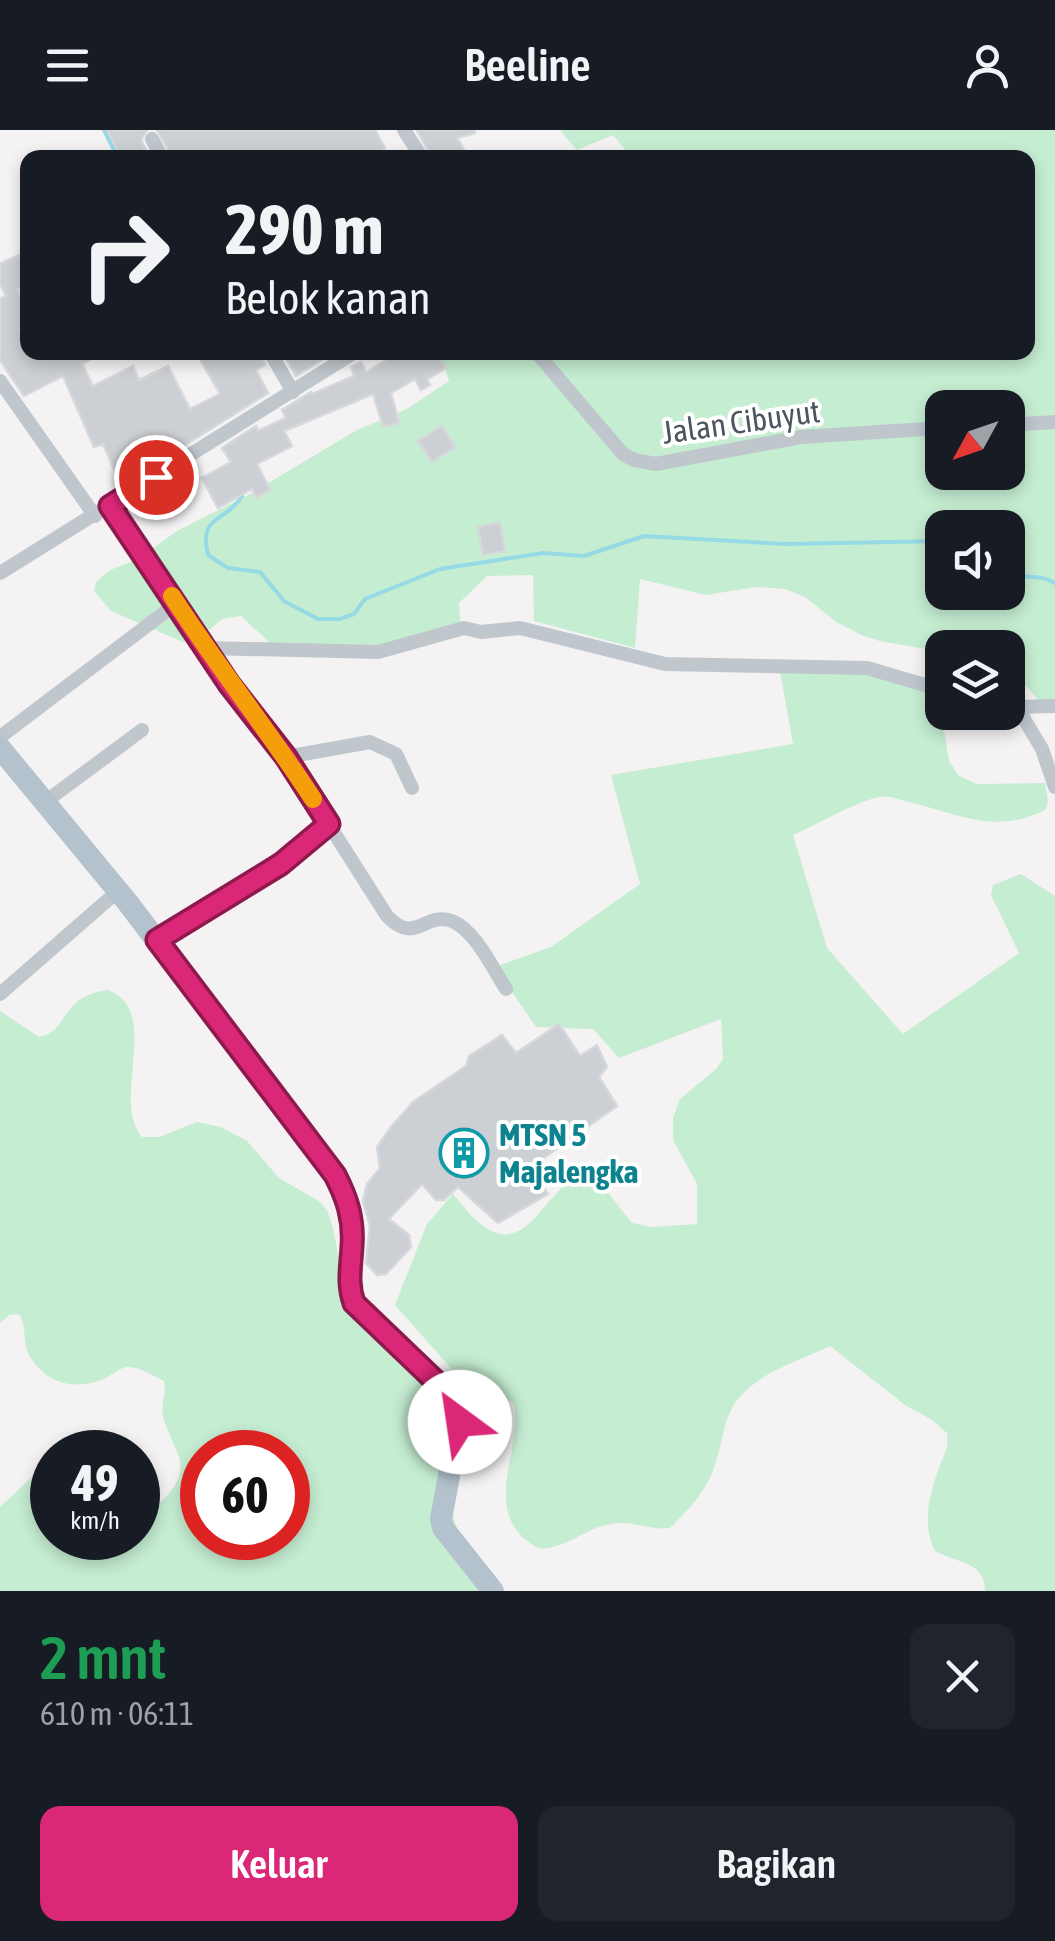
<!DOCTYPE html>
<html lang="id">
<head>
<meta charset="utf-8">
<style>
	body { margin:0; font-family:"Asap Condensed",sans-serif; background:#20242c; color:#f1f3f6; height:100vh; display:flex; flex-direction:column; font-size:38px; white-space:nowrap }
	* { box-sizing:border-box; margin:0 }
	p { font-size:32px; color:#9ea1a6 }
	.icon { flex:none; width:55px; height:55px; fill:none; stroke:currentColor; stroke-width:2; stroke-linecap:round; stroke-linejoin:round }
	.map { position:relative; height:1461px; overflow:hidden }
	.details { display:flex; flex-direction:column; background:#171b24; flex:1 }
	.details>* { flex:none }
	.top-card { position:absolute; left:20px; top:20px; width:1015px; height:210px; border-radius:20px; box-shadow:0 5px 15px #0003; background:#171b24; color:#f1f3f6; overflow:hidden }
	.needle { width:65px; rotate:230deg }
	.controls { position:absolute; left:925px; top:260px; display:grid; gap:20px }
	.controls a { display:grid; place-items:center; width:100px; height:100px; border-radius:20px; background:#171b24; box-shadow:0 5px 15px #0003; font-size:50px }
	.speed { position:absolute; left:30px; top:1300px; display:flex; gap:20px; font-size:50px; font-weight:700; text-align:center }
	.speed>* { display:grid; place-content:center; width:130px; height:130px; border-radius:50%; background:#171b24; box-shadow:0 5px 15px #0003; line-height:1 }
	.speed small { font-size:25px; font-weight:400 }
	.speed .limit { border:15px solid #d22; background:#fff; color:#111 }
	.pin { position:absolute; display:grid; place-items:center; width:85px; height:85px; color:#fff; margin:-42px; border:5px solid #fff; border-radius:50%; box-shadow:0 2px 10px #0007 }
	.me { position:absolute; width:110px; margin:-55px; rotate:329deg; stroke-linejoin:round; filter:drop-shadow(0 0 8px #0008) }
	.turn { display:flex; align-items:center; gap:35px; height:210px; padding:0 40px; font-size:45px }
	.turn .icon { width:130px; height:130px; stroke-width:2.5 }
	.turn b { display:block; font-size:70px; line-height:85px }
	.round { display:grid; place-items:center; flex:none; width:105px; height:105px; border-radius:20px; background:#20242c }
	.headline { display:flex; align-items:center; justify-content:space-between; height:170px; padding:0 40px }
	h1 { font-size:60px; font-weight:600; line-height:75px; color:#1e9e55 }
	.action { display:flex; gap:20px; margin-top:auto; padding:20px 40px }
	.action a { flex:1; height:115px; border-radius:20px; background:#db2777; color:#fff; font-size:40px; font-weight:600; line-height:115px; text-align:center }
	.action a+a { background:#20242c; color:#f1f3f6 }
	header { display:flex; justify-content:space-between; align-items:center; height:130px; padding:0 40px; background:#171b24; font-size:45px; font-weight:600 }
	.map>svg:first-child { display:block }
</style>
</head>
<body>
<header><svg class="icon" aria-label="menu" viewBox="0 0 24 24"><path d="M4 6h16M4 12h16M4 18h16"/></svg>Beeline<svg class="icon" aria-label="person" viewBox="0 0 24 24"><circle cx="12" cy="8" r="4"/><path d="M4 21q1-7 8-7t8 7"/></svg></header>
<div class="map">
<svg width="1055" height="1461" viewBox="0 0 1055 1461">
	<rect width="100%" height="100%" fill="#f4f2f2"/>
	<g fill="#c5edd2" fill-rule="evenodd">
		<path d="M560 0H1055V572L1039 571 1008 535V518L964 515 926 519 880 511 861 505 835 491 805 467 785 459 756 457 706 465 640 449 635 518 534 491 533 445 487 446 459 473 461 501 383 520 270 513 241 486 222 489 201 507 183 512 111 481 94 461 96 452 110 440 138 429 177 401 250 364 357 300 407 279 449 251 440 223 1028 222V28L631 27 613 5 577 20ZM942 278H1008V342H942ZM942 398H1008V462H942Z"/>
		<path d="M779 536 906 545 932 568 943 594 949 631 959 646 977 654 1045 653 1048 672 1045 680C995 705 959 684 909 672 900 670 888 665 879 667 852 673 819 694 793 705L827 818 903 904 1019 823 991 765 993 755 1021 744 1055 766V1461H985C985 1431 956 1433 935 1421 921 1393 930 1363 940 1335 945 1323 949 1316 947 1303L932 1290 905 1275 830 1216C799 1231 759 1242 737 1270 722 1290 722 1321 712 1343 702 1366 687 1381 670 1398 648 1401 630 1388 606 1395 583 1400 562 1421 538 1418 477 1384 523 1323 514 1274L500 1263 464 1253 395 1175 427 1094 453 1064C464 1077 478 1096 494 1102 522 1114 541 1078 557 1063 564 1055 574 1049 582 1042L606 1060 632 1093 651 1097 697 1094V1054L673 1010V988L680 969 717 938 723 929 721 889 619 928 593 899 536 897 495 837 551 817 640 754 611 645 793 614Z"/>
		<path d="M108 860C163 881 110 969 142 1007H159L197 992 221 997 247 1011 279 1048 320 1072 327 1080 333 1098 346 1164 408 1218 449 1283 452 1383 461 1411 488 1461H0V1377L35 1344 52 1338V1408H138V1390C157 1376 188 1354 179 1327 175 1315 168 1303 164 1290 159 1277 167 1265 164 1251 153 1246 139 1236 127 1237 116 1239 109 1248 99 1251 71 1260 46 1252 31 1228 21 1213 28 1198 19 1184L9 1185 0 1193V881L39 907C69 902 59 866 108 860ZM202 1322H288V1408H202Z"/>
	</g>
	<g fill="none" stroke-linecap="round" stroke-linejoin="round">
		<g stroke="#96dae6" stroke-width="4">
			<polyline points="104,0 118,28"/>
			<path d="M239 361 242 366C226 393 198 384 208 425L228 438 260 442 284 471 318 489H340L354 484 365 469 440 439 543 423 584 426 644 406 786 414 942 411"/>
			<path d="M1008 442C1025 450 1037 443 1055 453"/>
		</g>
	</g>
	<g fill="#cccfd3" stroke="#d6d8dc" stroke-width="2.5">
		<polygon points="107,0 147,0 141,10 148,24 122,28"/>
		<polygon points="157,0 375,0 385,18 368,28 173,28"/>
		<polygon points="417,0 474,0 475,3 457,8 469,28 432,28"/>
		<polygon points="19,125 28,142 28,154 17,159 28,180 28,195 19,199 28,222 106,222 82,234 93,256 133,236 139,250 168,236 190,279 220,264 196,222 260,222 265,235 256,240 268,263 121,355 103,314 94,317 63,246 24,266 0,230 0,169 6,166 0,154 0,134"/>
		<polygon points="283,222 334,222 296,246"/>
		<polygon points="380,222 436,222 446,238 427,249 430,255 421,260 415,249 391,263 399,293 383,296 373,264 284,301 292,316 257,334 270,360 256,368 252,359 218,378 202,348 231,332 222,318 256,296 258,301 286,288 282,280 311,262 312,264 354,246 351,237 361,232 366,242 385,231"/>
		<polygon points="442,296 455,317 432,332 418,311"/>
		<polygon points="500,392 505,421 483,425 478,397"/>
		<polygon points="559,894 580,926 597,915 607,937 599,947 617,976 531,1037 548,1064 498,1093 458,1057 444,1070 436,1070 422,1054 389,1089 409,1105 411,1117 386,1144 377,1145 366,1133 370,1096 363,1071 367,1054 380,1038 377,1017 391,997 413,972 466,936 469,926 502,905 516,923"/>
	</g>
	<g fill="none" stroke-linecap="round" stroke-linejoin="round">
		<g stroke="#bfc7cd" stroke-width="14">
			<polyline points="404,0 422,28"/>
			<polyline points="152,9 162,28"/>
			<polyline points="270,222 293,262"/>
			<polyline points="536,222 623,324 634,330 656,334 801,307 942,298"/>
			<polyline points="0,251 95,386"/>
			<polyline points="1008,295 1055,292"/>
			<polyline points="110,376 208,518 378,522 464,498 481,502 520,498 665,534 867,538 942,560"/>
			<polyline points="0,443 355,222"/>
			<polyline points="208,518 229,554 286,627"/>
			<polyline points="1013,577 1055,576"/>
			<polyline points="1017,577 1042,619 1055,657"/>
			<polyline points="0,607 177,473"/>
			<path d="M412 658 396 624 370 612 286 627 387 786C416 816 424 781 452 791 475 800 493 839 506 859"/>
			<polyline points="45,672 142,600"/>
			<polyline points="157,810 281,734 329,693"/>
			<polyline points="0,864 118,761"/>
		</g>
		<path stroke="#b4c2ce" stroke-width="22" d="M0 618 128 773 335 1045C347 1068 354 1089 352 1116 351 1137 348 1153 354 1173L450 1265 459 1292 441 1389 443 1398 493 1461"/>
	</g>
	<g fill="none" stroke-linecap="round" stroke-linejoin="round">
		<g stroke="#8e194d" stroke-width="25">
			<path id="route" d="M156 347 110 376 229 554 286 627 329 694 281 734 157 810 335 1045C347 1068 354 1089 352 1116 351 1137 347 1153 354 1173L450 1265 460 1292"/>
		</g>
		<use href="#route" stroke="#db2777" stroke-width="18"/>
		<path stroke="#f59e0b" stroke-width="18" d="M172 466C217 536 268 600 313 669"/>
	</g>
	<defs>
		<g id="building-ring" transform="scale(2.5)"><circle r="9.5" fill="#fff" stroke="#0f9aa8" stroke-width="1.5"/><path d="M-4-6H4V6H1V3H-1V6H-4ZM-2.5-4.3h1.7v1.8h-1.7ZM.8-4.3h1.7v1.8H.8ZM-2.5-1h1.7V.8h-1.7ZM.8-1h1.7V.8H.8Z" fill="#0f9aa8"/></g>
	</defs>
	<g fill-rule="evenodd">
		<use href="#building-ring" x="464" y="1023"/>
	</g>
	<g text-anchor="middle" stroke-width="8" stroke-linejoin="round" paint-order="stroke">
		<g font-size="32" fill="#4b565e" stroke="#fff">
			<text transform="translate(741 292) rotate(-8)" y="11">Jalan Cibuyut</text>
		</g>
		<g font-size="32" font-weight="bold" fill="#0d838f" stroke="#fff" text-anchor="start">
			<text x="499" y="1016">MTSN 5<tspan x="499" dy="37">Majalengka</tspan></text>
		</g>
	</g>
</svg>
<div class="controls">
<a><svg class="needle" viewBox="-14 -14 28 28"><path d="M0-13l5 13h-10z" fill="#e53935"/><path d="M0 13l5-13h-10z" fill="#9ea1a6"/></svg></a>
<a><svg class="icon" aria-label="sound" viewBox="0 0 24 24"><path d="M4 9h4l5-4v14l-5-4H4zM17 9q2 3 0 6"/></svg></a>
<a><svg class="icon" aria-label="layers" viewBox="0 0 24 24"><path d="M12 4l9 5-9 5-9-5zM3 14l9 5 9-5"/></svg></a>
</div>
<div class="speed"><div>49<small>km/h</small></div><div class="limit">60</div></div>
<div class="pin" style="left:156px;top:347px;background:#d93025"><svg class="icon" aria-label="arrive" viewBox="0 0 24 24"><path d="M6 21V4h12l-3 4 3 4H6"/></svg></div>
<svg class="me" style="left:460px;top:1292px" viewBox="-20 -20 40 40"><circle r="19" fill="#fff"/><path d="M0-13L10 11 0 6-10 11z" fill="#db2777"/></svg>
<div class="top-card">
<div class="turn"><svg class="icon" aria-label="right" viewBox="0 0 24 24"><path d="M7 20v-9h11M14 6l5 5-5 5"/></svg><div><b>290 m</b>Belok kanan</div></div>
</div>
</div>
<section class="details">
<div class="headline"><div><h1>2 mnt</h1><p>610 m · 06:11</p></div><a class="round"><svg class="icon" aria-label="close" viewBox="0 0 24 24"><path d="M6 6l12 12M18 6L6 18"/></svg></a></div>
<div class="action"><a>Keluar</a><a>Bagikan</a></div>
</section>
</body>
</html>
